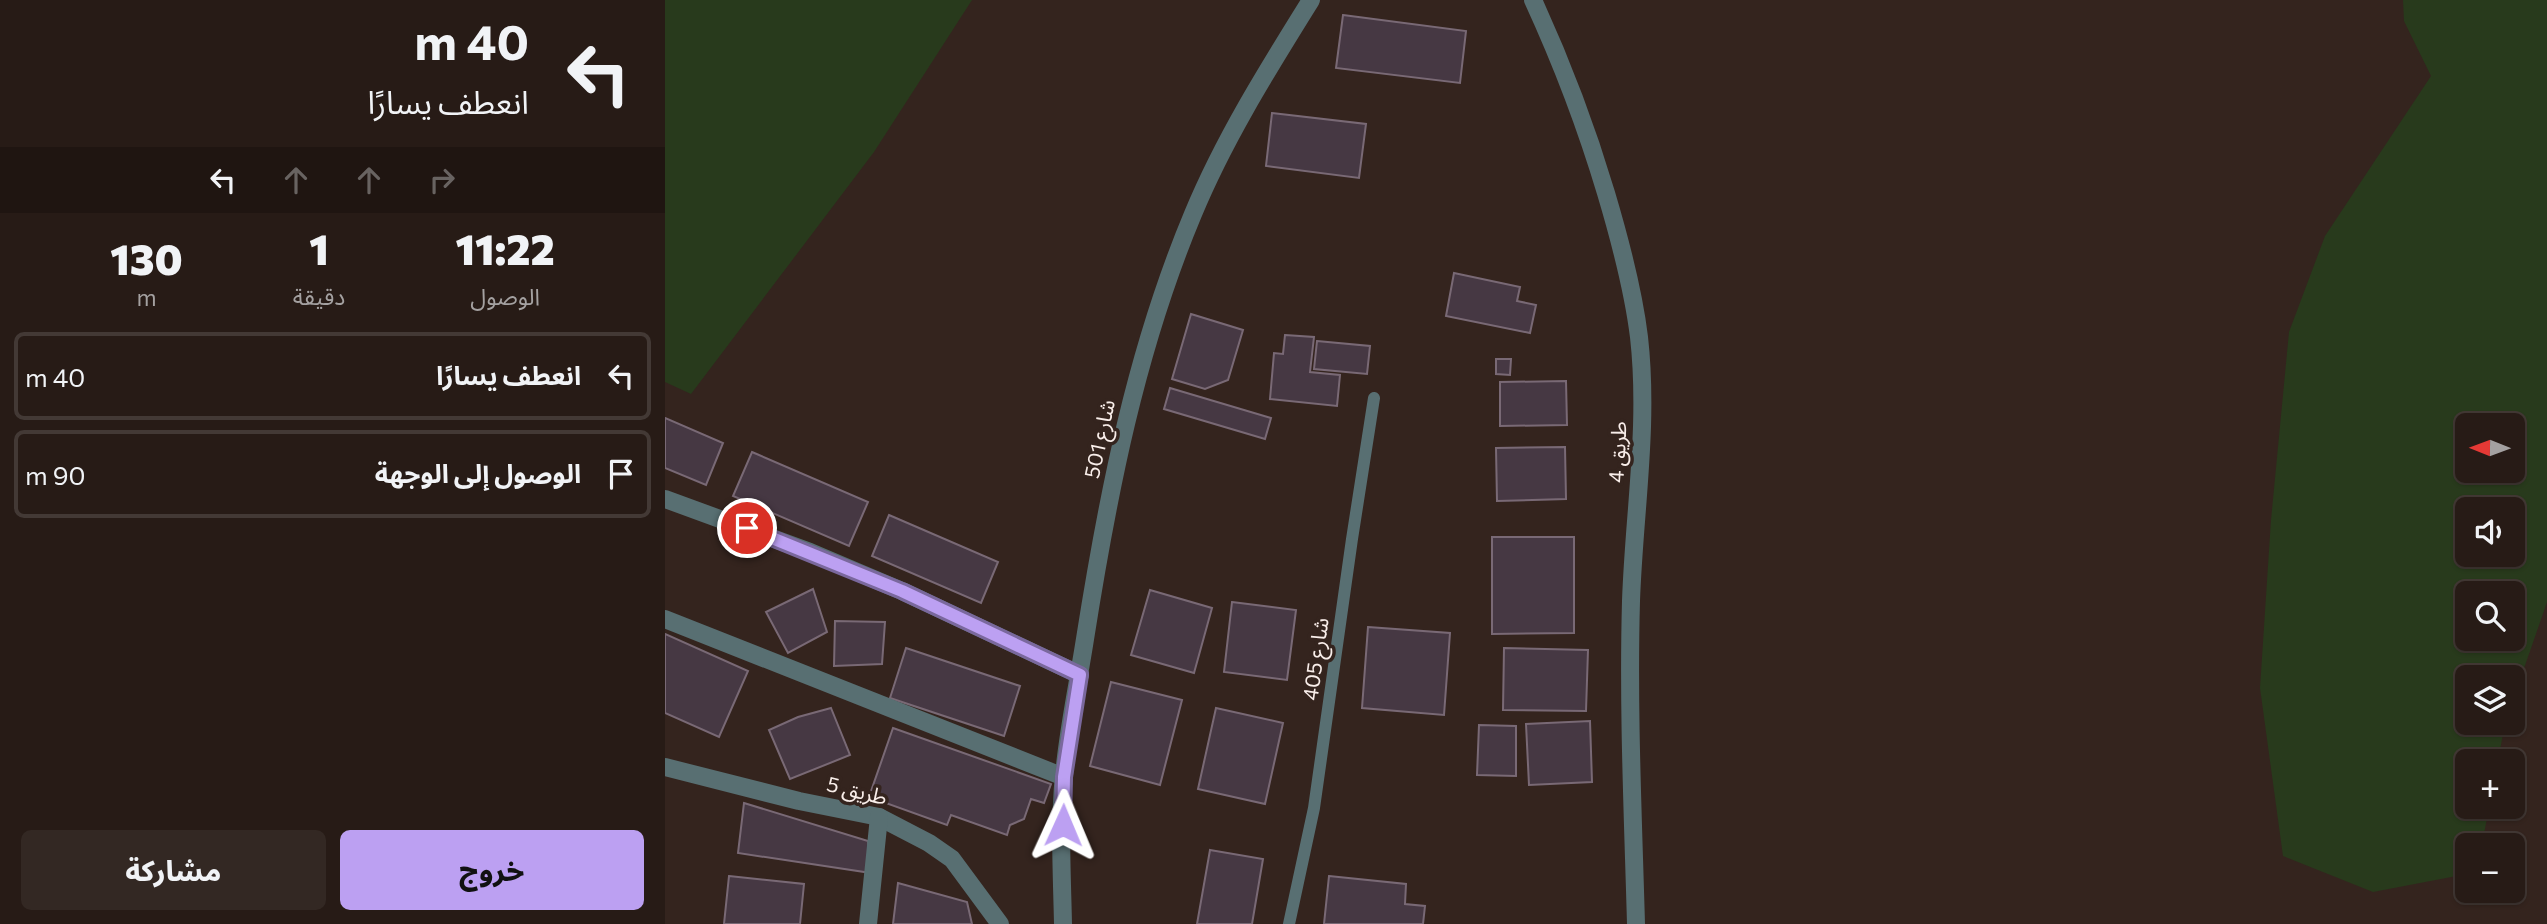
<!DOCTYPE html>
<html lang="ar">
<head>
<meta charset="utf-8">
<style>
	body { margin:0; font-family:Commissioner,"Noto Sans Arabic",sans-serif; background:#332823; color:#f1f3f6; direction:rtl; height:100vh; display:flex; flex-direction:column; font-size:26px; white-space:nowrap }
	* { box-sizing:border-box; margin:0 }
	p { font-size:23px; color:#a4a1a1 }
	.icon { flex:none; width:38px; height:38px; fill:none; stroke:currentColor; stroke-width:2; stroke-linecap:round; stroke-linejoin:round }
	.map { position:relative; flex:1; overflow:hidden; direction:ltr }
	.details { display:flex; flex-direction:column; background:#271b16; width:665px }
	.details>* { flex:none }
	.hud { background:#271b16; color:#f1f3f6; overflow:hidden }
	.needle { width:46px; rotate:271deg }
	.fabs { position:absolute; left:1790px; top:413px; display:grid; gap:14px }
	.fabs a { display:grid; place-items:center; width:70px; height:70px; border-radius:10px; background:#271b16; box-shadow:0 2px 5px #0004,0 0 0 2px #433935; font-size:35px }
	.pin { position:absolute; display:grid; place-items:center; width:60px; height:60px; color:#fff; margin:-30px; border:4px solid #fff; border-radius:50%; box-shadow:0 2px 7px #0007 }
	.me { position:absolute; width:77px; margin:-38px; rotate:1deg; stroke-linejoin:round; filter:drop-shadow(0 0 5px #0008) }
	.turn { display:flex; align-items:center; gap:24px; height:147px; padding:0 21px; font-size:32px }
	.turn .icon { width:91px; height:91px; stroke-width:2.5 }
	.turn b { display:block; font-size:49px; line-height:60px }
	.lanes { display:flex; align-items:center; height:66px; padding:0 21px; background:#0003; justify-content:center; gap:35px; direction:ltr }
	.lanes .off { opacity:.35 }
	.eta { display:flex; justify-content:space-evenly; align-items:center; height:119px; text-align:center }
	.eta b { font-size:42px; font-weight:800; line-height:49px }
	.action { display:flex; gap:14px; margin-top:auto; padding:14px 21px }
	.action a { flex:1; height:80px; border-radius:10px; background:#bca0f2; color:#111; font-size:28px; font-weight:800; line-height:80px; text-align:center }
	.action a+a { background:#332823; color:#f1f3f6 }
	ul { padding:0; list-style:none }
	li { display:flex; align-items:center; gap:21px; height:88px; margin:0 14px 10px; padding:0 7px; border:4px solid #433935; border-radius:10px }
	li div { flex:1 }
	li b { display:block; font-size:26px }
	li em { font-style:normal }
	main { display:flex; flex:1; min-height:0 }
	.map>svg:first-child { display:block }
</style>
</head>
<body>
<main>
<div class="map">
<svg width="1882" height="924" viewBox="0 0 1882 924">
	<rect width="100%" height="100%" fill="#34241e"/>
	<g fill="#283a1c" fill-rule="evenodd">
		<polygon points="0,0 307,0 209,152 26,394 0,382"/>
		<path d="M1738 0H1882V602L1848 700V677H1802V723H1840L1833 761H1802V807H1824L1817 845H1802V874L1708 892 1618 856 1595 688 1606 520 1624 332 1660 236 1766 76 1739 21ZM1802 425H1848V471H1802ZM1802 509H1848V555H1802ZM1802 593H1848V639H1802Z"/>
	</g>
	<g fill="#463843" stroke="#796975" stroke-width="2">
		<polygon points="678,15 801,31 795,83 671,68"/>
		<polygon points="607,113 701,124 694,178 601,166"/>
		<polygon points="789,273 855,287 852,301 871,305 865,333 781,316"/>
		<polygon points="526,314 578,330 563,380 540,389 507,379"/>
		<polygon points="620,335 649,337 645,372 675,375 672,406 605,399 609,353 618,354"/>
		<polygon points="652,341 705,346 702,374 649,369"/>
		<polygon points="831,359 846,359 845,375 831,374"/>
		<polygon points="901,381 902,425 835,426 835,382"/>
		<polygon points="505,388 606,418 600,439 499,409"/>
		<polygon points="0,418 58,443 41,485 0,468"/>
		<polygon points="900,447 901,499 832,501 831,448"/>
		<polygon points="87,452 203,502 184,546 68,496"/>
		<polygon points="224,515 333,562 316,603 207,556"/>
		<polygon points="827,537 909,537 909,633 827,634"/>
		<polygon points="148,589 162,632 123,653 101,612"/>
		<polygon points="485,590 547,608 529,673 466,655"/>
		<polygon points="567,602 631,610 622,680 559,672"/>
		<polygon points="170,621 220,622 217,664 169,666"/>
		<polygon points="703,627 785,633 779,715 697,708"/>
		<polygon points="0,634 83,671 54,737 0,713"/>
		<polygon points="241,648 355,686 339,736 225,698"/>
		<polygon points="839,648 923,650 921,711 838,710"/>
		<polygon points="446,682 517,700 495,785 425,766"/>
		<polygon points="166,708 185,755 125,779 104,730 133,717"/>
		<polygon points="551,708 618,723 600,804 533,789"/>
		<polygon points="925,721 927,782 864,785 861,724"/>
		<polygon points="814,725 851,726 851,776 812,775"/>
		<polygon points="228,728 386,784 379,803 366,799 359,819 345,825 342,835 286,815 282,825 204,797"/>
		<polygon points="79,803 203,841 206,873 73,853"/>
		<polygon points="545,850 598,859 587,924 532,924"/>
		<polygon points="64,876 139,884 135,924 59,924"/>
		<polygon points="664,876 741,884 740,904 760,906 758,924 659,924"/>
		<polygon points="233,883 302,902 307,924 228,924"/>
	</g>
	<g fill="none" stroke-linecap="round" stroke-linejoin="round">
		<polyline stroke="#586f72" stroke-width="12" points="624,924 649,808 687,539 709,398"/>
		<g stroke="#586f72" stroke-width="18">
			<path d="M868 0C897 63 921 126 941 193 955 240 968 288 974 337 984 426 969 513 966 601 963 709 968 816 971 924"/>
			<polyline points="0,499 145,552 237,591 415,675"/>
			<polyline points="0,619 399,777"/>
			<polyline points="0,767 134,801 214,817 264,843 287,859 335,924"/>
			<polyline points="203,924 214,817"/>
			<path d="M398 924C397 875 394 824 399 775 403 730 413 684 420 639 443 493 471 350 528 214 559 139 603 69 646 0"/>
		</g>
	</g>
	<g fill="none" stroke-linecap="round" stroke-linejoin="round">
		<g stroke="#7a689d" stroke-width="18">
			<polyline id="route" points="82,528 237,591 415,675 399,777 398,825"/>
		</g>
		<use href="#route" stroke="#bca0f2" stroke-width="12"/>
	</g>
	<g text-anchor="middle" stroke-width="7" stroke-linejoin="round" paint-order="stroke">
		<g font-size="21" fill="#f9eeea" stroke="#34241e">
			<text transform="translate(435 439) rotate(-78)" y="7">شارع 501</text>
			<text transform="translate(953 452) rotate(-87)" y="7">طريق 4</text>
			<text transform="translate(651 659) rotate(-82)" y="7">شارع 405</text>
			<text transform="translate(192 791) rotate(14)" y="7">طريق 5</text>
		</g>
	</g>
</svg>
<div class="fabs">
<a><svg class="needle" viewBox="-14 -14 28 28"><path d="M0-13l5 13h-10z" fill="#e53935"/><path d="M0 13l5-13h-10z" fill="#a4a1a1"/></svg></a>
<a><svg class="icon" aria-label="sound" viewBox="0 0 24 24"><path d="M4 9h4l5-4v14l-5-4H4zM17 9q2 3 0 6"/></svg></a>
<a><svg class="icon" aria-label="search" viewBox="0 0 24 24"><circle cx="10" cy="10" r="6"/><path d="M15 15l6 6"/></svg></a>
<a><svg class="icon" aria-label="layers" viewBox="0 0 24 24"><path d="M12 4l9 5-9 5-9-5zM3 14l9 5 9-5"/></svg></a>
<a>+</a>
<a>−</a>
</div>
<div class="pin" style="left:82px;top:528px;background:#d93025"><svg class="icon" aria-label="arrive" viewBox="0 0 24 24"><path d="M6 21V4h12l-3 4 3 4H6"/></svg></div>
<svg class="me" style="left:398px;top:825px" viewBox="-20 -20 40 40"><path d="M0-17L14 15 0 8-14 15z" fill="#bca0f2" stroke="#fff" stroke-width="4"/></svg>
</div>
<section class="details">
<div class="hud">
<div class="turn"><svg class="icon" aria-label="left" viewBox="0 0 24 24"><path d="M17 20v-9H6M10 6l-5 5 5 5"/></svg><div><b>40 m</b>انعطف يسارًا</div></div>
<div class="lanes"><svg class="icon" aria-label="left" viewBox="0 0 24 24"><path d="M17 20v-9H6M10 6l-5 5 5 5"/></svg><svg class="icon off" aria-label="ahead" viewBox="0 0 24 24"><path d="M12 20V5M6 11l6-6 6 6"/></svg><svg class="icon off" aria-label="ahead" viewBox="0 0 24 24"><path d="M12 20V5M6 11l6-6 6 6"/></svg><svg class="icon off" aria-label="right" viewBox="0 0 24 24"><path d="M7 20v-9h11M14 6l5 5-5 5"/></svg></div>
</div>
<div class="eta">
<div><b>11:22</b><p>الوصول</p></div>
<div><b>1</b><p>دقيقة</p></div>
<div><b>130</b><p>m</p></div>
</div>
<ul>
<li><svg class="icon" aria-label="left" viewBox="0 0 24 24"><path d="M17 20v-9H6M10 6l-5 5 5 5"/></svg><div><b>انعطف يسارًا</b></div><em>40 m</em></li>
<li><svg class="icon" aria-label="arrive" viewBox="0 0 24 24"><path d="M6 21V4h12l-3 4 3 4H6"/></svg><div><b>الوصول إلى الوجهة</b></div><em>90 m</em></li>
</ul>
<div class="action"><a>خروج</a><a>مشاركة</a></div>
</section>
</main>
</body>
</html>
